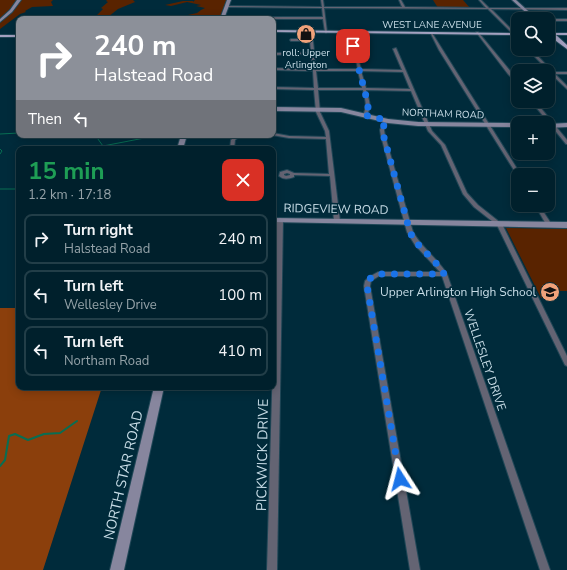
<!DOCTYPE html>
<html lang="en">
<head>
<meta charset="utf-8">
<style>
	body { margin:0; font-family:"Nunito Sans",sans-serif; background:#0a2834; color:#f1f3f6; height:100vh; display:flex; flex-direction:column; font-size:15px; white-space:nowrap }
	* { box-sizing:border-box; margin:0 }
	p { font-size:13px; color:#95a3a9 }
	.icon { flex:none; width:22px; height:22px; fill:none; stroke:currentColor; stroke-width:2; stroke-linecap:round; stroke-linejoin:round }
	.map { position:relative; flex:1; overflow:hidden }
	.drawer { position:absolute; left:16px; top:146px; width:260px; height:244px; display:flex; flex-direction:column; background:#00202c; border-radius:8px; box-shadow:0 2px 10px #0003,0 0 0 1px #223e48 }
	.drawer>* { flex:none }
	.top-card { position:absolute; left:16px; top:16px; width:260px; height:122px; border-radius:8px; box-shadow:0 2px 10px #0003,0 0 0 1px #223e48; background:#8c9099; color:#fff; overflow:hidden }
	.buttons { position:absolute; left:511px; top:12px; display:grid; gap:8px }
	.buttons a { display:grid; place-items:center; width:44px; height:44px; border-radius:8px; background:#00202c; box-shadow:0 2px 10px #0003,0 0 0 1px #223e48; font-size:20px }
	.pin { position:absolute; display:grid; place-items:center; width:34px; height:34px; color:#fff; margin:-17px; border-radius:8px; box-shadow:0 2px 6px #0006 }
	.me { position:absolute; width:44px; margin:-22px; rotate:351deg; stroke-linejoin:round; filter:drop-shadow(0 0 3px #0008) }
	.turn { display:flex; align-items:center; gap:14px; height:84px; padding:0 12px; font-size:18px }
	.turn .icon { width:52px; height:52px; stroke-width:2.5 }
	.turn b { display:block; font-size:28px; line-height:34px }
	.then { display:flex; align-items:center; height:38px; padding:0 12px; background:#0003; gap:8px; font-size:15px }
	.round { display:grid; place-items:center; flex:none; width:42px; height:42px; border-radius:8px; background:#0a2834 }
	.head { display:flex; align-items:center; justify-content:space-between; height:68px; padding:0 12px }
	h1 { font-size:24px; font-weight:700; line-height:30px; color:#1e9e55 }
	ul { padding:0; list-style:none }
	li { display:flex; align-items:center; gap:12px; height:50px; margin:0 8px 6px; padding:0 4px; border:2px solid #223e48; border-radius:8px }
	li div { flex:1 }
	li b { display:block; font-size:15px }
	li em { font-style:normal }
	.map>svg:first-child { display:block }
</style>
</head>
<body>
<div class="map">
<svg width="567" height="570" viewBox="0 0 567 570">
	<rect width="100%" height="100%" fill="#002b3b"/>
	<g fill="#592300">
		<polygon points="0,0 17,0 11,9 0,20"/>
		<polygon points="20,0 53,0 51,2 53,6 32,7 25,11 26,12 20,14 0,29 0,22 13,10"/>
		<polygon points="107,0 133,0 135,2 118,9 108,17 100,16 98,19 93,19 103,9 101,8 108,2 106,1"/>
		<path d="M195 0H227L221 16 218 17C183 18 147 22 112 17L174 18 197 13 201 10 205 8 196 6 201 5 187 2 171 6 165 5 183 1H193V2Z"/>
		<polygon points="433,0 463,0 470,8 438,8"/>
		<polygon points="506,228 567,229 567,291 549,291 552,297 557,298 541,298"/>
	</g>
	<polygon fill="#8b3f0c" points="0,308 19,308 19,387 102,387 43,570 0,570"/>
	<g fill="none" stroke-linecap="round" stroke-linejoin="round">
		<g stroke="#086e53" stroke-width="1">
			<polyline points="0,134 19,133"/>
			<polyline points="95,135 103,146 160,135"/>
			<polyline points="0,149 2,151 0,154"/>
			<polyline points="0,189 19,189"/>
		</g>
		<polyline stroke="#086e53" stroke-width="2" points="0,466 5,460 9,436 15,434 28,440 44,434 60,433 77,421"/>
		<g stroke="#204757" stroke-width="2">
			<g id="street">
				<polygon points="321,0 323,0 324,7 402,7 399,0 401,0 405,7 486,8 479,0 481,0 489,8 567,8 567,10 491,9 518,36 518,39 488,9 324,8 327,32 326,33 325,32 323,19 223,19 222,18 223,17 323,17 322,8 225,7 226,6 322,7"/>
				<rect x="548" y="19" width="19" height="2"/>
				<path d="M311 31 312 32 316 69H358L349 31 351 32 361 69 402 70 393 49 396 48 432 131 445 145 467 193 478 205 502 224 567 356V366L565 365 497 225 474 207 463 194 441 145 428 131 411 91 366 90C369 100 373 109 365 116L363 115C368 105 365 100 363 90H318L320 112 329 131 340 221 339 222H335L334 221 330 176 294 175V177C288 179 284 180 279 176L280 172 287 170 294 173 329 174 326 139 289 138 272 135H273V133L289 136 326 137 325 131 316 112 314 90 273 89V87L314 88 313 71 273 70V68L313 69 311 54 273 55V53L311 52 310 41H291L290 40 291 39H310V32ZM316 71H358L362 88H318ZM361 71 403 72 410 89 366 88ZM287 173 290 174V175L286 176 284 175V174Z"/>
				<polygon points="430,32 432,33 521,175 518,175 518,176 517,175 439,50"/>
				<polygon points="476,32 478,32 511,72 518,72 518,74 512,74 518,81 518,84 508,74"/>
				<polygon points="527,49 531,49 553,72 567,72 567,74 555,74 567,86 567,89 551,74 549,74 548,73 550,72"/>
				<polygon points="531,101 535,101 567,140 567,144 566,144"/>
				<path d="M385 119 388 120 384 130 385 136 413 232C422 248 437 258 447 274L550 570H540L442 276H379L371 281 370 286 420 570H410L364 286 365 281 369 277 378 272H440L415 245 407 232 381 136 380 130Z"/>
				<polygon points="236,135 241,135 235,140 234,149 230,149 231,140"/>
				<polygon points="535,205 539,205 552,225 551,226 547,226"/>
				<polygon points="280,218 283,220 277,570 267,570 277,220"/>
			</g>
		</g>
		<g stroke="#204757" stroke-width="2">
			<g id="secondary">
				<polygon points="17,0 21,0 12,12 0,22 0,19 10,10"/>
				<polygon points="227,0 231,0 224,19 220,19"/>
				<polygon points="512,0 516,0 537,19 533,19"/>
				<polygon points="273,107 341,108 388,119 418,122 518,123 518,127 418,126 388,123 341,112 273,111"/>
				<polygon points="567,123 567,127 548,128 548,124"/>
				<polygon points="181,135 187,135 183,149 177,149"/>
				<polygon points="273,218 567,222 567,228 273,222"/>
				<polygon points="154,387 164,387 124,570 110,570"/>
			</g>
		</g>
		<g stroke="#204757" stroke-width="2">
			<g id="primary">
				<polygon points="273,30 518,33 518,35 273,32"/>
				<polygon points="548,33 567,33 567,35 556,35 567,45 567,49 548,35"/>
				<rect x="0" y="35" width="19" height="2"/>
			</g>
		</g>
		<use href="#street" fill="#646473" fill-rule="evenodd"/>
		<use href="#secondary" fill="#87869e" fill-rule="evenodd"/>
		<use href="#primary" fill="#a3a1c0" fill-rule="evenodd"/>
	</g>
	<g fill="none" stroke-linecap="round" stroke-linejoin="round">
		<path stroke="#1a73e8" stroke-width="7" stroke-dasharray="0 12.6" d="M353 46 368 104V109L364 115 386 120 382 130 410 232C418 249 435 258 444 274H378C372 277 368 278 367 286L400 479"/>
	</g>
	<defs>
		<g id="shop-disc" transform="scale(1)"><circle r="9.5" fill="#f0a27a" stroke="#002b3b"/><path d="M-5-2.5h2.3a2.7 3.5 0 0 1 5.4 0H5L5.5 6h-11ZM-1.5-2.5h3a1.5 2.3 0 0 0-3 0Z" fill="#111"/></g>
		<g id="school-disc" transform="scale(1)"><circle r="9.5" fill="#f0a27a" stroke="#002b3b"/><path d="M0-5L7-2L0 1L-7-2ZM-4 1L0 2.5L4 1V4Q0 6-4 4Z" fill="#111"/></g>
	</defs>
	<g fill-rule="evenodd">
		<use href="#shop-disc" x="306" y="34"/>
		<use href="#school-disc" x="550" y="292"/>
	</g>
	<g text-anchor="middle" stroke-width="3.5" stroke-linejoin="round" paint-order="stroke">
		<g font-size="10" fill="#c8dde7" stroke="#002b3b">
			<text x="432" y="28">WEST LANE AVENUE</text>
			<text transform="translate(443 113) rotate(2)" y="4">NORTHAM ROAD</text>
		</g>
		<g font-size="10" fill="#c8dde7" stroke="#002b3b">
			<text x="306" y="56">roll: Upper<tspan x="306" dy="12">Arlington</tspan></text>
		</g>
		<g font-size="12" fill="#c8dde7" stroke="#002b3b">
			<text transform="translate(336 209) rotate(1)" y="4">RIDGEVIEW ROAD</text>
			<text transform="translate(485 360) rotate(71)" y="4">WELLESLEY DRIVE</text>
		</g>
		<g font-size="12" fill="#c8dde7" stroke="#002b3b" text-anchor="end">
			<text x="536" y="296">Upper Arlington High School</text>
		</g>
		<g font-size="14" fill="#c8dde7" stroke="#002b3b">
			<text transform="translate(262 455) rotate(-89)" y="5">PICKWICK DRIVE</text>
			<text transform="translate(123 475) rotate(-77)" y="5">NORTH STAR ROAD</text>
		</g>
	</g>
</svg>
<div class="buttons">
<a><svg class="icon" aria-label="search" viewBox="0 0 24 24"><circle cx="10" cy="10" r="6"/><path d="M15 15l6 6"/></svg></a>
<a><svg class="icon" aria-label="layers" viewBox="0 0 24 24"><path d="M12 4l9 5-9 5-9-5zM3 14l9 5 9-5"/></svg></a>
<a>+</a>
<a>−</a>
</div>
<div class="pin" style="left:353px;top:46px;background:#d93025"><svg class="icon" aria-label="arrive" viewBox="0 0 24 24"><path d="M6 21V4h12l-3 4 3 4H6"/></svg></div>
<svg class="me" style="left:400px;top:479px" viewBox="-20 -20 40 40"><path d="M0-17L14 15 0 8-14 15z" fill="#1a73e8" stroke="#fff" stroke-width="4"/></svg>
<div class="top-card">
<div class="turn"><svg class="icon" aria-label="right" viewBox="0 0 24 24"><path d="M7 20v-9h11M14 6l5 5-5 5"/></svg><div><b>240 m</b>Halstead Road</div></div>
<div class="then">Then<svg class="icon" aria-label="left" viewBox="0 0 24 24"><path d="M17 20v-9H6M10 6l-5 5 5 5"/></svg></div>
</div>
<section class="drawer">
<div class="head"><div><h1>15 min</h1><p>1.2 km · 17:18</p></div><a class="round" style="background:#d93025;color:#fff"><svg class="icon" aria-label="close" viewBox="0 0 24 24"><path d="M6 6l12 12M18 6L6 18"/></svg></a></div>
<ul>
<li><svg class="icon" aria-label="right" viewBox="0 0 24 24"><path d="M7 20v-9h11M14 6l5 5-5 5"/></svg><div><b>Turn right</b><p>Halstead Road</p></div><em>240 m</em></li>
<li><svg class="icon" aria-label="left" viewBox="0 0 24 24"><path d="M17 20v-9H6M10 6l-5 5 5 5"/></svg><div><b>Turn left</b><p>Wellesley Drive</p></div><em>100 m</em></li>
<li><svg class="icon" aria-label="left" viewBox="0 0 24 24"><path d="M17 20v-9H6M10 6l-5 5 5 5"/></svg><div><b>Turn left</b><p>Northam Road</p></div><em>410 m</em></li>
</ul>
</section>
</div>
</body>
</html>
